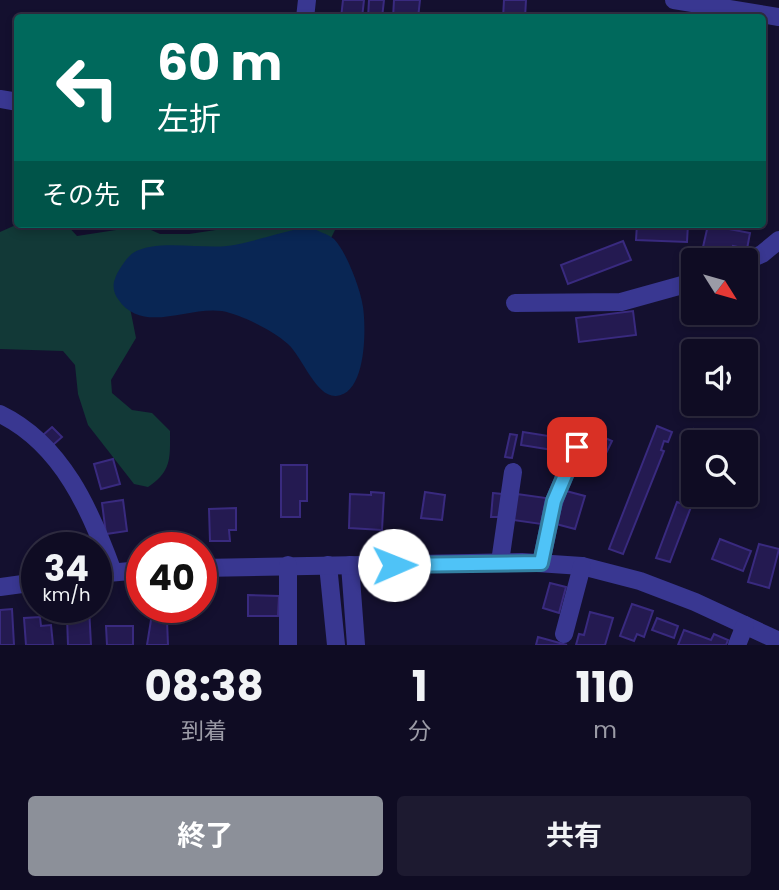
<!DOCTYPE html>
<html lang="ja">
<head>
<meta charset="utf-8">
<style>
	body { margin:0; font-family:Poppins,"Noto Sans JP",sans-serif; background:#1d1a30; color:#f1f3f6; height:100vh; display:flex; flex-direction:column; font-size:26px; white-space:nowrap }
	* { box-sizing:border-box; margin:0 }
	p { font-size:23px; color:#9b9ba6 }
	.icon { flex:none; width:38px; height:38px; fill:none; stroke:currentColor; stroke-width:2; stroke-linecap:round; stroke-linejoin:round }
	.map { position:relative; height:645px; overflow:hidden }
	.details { display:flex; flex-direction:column; background:#0f0c23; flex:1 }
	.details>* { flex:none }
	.hud { position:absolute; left:14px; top:14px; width:752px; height:214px; border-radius:7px; box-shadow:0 4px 10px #0003,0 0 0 2px #2f2c41; background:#00695c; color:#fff; overflow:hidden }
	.needle { width:46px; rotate:127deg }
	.tools { position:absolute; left:681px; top:248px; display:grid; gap:14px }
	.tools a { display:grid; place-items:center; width:77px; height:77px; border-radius:7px; background:#0f0c23; box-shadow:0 4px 10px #0003,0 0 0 2px #2f2c41; font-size:35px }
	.speed { position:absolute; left:21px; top:532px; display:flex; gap:14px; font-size:35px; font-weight:700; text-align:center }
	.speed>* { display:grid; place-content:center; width:91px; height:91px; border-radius:50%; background:#0f0c23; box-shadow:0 4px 10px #0003,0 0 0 2px #2f2c41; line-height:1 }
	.speed small { font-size:18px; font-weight:400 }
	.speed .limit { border:10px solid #d22; background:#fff; color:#111 }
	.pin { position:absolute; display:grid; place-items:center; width:60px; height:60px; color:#fff; margin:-30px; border-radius:14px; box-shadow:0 4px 10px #0006 }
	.me { position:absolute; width:77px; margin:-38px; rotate:89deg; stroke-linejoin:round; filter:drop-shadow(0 0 5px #0008) }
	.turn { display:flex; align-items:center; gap:24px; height:147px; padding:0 28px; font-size:32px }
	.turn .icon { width:91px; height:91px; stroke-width:2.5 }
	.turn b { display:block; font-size:49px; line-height:60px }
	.then { display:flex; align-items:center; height:66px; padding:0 28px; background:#0003; gap:14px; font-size:26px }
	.eta { display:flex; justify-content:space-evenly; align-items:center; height:119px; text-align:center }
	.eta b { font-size:42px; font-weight:700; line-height:49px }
	.primary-button { display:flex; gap:14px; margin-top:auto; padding:14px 28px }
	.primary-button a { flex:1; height:80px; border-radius:7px; background:#8c9099; color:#fff; font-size:28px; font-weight:700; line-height:80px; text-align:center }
	.primary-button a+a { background:#1d1a30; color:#f1f3f6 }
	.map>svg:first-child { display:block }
</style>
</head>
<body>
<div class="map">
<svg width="779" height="645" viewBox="0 0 779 645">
	<rect width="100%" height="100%" fill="#14102f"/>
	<path fill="#123937" d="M18 224H66L77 236 142 226 160 234H189L256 224H334L336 228 320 260 127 293 136 338 111 380 112 393 132 410 152 413 170 431C170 458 172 471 148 487L134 484 88 425 78 394 75 365 63 351 0 349V232Z"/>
	<path fill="#092654" d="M310 227C317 231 328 234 334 239 346 251 361 290 363 307 366 327 367 394 336 396 316 397 303 358 288 344 272 330 242 315 222 311 187 306 142 335 118 299 114 294 112 285 115 279 117 272 126 258 133 253 155 239 201 249 227 246 256 242 281 231 310 227Z"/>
	<g fill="#241a51" stroke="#392a7f" stroke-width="2">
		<polygon points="343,0 364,0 362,18 341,18"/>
		<polygon points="369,0 384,0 382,18 368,18"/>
		<polygon points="394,0 420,0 418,18 393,18"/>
		<polygon points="504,0 526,0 525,18 503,18"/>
		<polygon points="637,224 688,224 687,242 636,240"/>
		<polygon points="708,225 750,233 747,249 733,246 732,253 703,247"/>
		<polygon points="623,241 631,260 568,284 561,265"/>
		<polygon points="633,311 636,335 579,342 576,318"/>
		<polygon points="657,426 672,432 668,442 664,441 661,450 664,451 623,554 609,549"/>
		<polygon points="52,427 62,437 53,445 43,435"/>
		<polygon points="694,429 732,443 688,443"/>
		<polygon points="523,432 555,437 553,450 521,445"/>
		<polygon points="594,433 612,441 598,470 580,462"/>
		<polygon points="510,434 517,435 512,458 505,457"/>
		<polygon points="113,459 120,484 101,489 94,464"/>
		<polygon points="281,465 307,465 307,501 300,501 300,517 281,517"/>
		<polygon points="566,491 585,496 575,529 556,524"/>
		<polygon points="371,492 384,493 382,530 349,528 350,494 371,495"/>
		<polygon points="425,492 445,495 442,520 421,518"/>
		<polygon points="493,493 502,494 501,517 491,517"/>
		<polygon points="517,494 546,498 541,524 513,520"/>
		<polygon points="123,500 127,531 106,534 102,503"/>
		<polygon points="677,502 691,507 670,562 656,558"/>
		<polygon points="236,508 236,530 229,530 230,541 210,541 209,509"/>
		<polygon points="720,539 751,551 743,571 712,559"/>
		<polygon points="759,544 779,549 769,588 748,582"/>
		<polygon points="550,583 566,587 559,613 543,608"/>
		<polygon points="248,595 279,596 278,616 248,616"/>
		<polygon points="632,604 653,611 644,637 637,634 634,641 620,636"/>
		<polygon points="79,607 89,607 91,645 68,645 67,617 79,616"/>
		<polygon points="12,609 14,645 0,645 0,610"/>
		<polygon points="590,612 613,618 605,645 576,645 579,634 584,635"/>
		<polygon points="40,617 41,626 51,625 53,645 26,645 24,618"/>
		<polygon points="657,618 678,626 674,638 652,630"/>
		<polygon points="151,620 167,620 168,645 147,645"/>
		<polygon points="106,626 133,626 133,645 107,645"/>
		<polygon points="684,630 711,640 714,634 728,640 726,645 678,645"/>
		<polygon points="538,637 567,645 536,645"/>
	</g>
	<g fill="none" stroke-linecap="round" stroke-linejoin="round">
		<g stroke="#393791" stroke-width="18">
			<polyline points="674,0 779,17"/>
			<polyline points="305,18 307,0"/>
			<polyline points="0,99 18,102"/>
			<polyline points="745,261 762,254 779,240"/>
			<polyline points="515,303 621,302 693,282"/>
			<path d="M0 414C62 444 91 511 113 572"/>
			<polyline points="500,562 513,472"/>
			<polyline points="541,563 554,501 577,447"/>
			<polyline points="328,565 336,645"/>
			<polyline points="350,565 356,645"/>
			<polyline points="201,568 522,562 582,566 640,581 695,602 779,641"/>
			<polyline points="96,574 142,570"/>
			<polyline points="0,587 37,582"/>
			<polyline points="564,634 582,566"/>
			<polyline points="288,645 288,565"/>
			<polyline points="737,645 745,625"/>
		</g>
	</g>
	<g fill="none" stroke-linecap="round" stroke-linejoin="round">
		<g stroke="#337fa1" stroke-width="18">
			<polyline id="route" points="394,565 541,563 554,501 577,447"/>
		</g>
		<use href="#route" stroke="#4fc3f7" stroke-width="12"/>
	</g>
</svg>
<div class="tools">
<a><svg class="needle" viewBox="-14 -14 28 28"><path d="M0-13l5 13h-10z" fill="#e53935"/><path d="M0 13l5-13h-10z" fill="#9b9ba6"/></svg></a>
<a><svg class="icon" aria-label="sound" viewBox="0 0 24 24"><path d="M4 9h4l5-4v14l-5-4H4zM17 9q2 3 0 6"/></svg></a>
<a><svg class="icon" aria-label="search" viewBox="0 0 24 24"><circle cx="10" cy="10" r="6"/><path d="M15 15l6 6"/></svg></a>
</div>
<div class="speed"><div>34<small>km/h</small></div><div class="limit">40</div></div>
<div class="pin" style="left:577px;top:447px;background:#d93025"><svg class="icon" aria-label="arrive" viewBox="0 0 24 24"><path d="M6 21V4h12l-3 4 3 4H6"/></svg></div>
<svg class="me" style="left:394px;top:565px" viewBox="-20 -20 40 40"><circle r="19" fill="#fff"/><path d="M0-13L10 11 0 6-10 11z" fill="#4fc3f7"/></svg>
<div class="hud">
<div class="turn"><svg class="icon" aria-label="left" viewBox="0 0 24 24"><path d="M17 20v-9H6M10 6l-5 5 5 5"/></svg><div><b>60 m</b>左折</div></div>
<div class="then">その先<svg class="icon" aria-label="arrive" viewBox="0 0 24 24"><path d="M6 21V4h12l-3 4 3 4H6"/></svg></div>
</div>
</div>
<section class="details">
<div class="eta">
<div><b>08:38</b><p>到着</p></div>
<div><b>1</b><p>分</p></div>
<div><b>110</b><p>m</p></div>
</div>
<div class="primary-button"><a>終了</a><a>共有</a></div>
</section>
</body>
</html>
